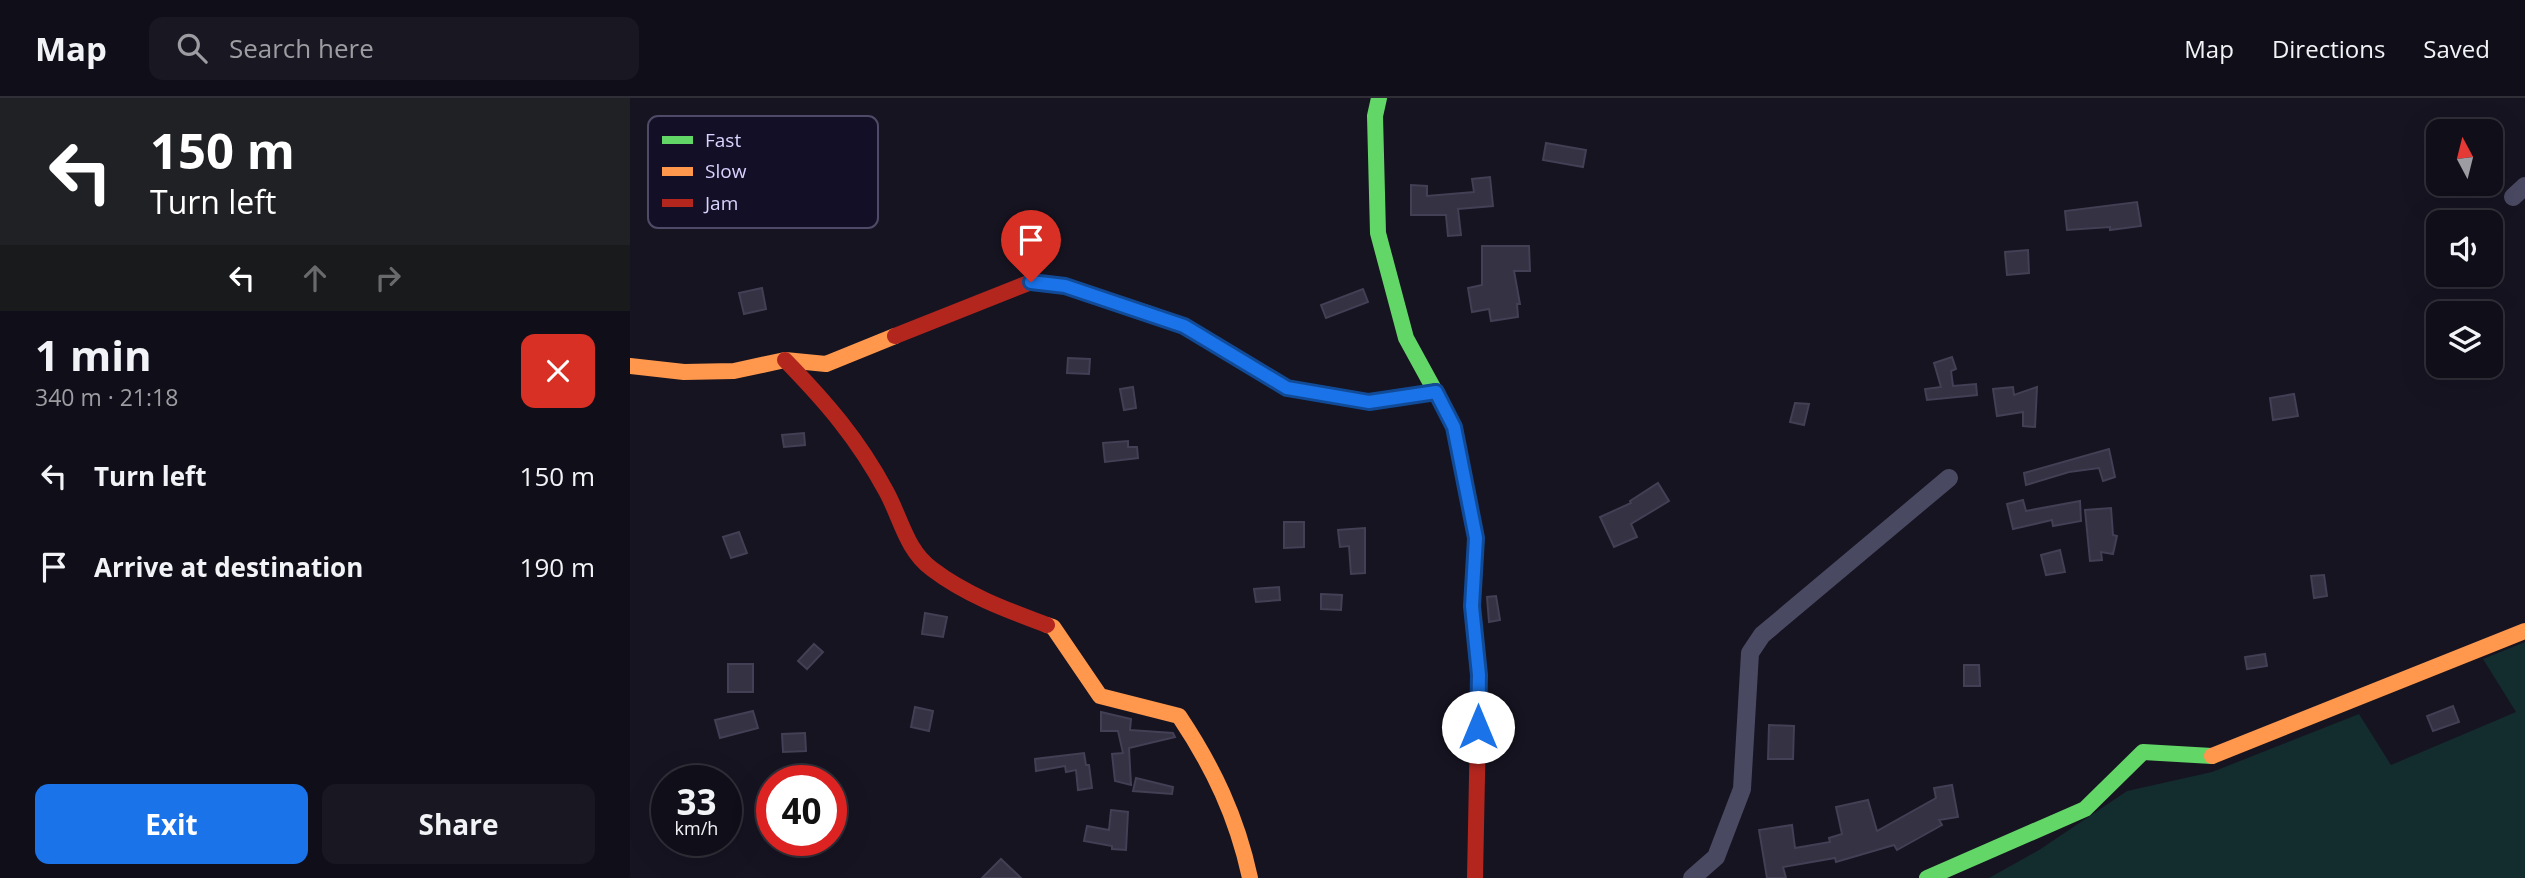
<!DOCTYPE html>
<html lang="en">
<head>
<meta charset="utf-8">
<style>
	body { margin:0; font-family:"Open Sans",sans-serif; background:#191822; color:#f1f3f6; height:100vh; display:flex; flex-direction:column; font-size:26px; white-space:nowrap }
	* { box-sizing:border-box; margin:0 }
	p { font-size:23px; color:#9c9ca2 }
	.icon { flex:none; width:38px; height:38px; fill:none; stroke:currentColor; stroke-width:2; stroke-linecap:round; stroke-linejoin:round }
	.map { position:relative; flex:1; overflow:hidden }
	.panel { display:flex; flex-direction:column; background:#100f19; width:630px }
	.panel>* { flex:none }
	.top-card { background:#202124; color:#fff; overflow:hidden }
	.needle { width:46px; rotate:353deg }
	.controls { position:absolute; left:1796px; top:21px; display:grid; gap:14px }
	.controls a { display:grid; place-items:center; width:77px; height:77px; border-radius:14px; background:#100f19; box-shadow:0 7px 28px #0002,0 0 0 2px #302f38; font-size:35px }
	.speed { position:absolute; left:21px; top:667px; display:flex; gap:14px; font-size:35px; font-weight:700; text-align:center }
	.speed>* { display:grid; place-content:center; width:91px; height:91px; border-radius:50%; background:#100f19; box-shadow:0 7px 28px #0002,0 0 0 2px #302f38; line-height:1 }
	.speed small { font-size:18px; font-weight:400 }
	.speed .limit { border:10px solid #d22; background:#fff; color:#111 }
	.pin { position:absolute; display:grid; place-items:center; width:60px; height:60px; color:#fff; margin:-72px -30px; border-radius:50% 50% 50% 0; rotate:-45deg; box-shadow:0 0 7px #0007 }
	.pin .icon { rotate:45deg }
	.me { position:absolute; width:77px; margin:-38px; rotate:0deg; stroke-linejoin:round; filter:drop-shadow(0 0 5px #0008) }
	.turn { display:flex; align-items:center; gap:24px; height:147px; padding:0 35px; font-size:32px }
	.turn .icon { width:91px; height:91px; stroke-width:2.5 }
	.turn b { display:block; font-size:49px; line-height:60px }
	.lanes { display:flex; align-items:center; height:66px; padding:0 35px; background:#0003; justify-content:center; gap:35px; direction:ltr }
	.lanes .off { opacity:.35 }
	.round { display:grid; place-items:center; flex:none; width:74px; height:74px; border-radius:14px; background:#191822 }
	.overview { display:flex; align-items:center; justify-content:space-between; height:119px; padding:0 35px }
	h1 { font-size:42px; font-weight:700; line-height:52px }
	.button { display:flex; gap:14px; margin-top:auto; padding:14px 35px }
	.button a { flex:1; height:80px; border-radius:14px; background:#1a73e8; color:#fff; font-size:28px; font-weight:700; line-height:80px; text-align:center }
	.button a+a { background:#191822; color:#f1f3f6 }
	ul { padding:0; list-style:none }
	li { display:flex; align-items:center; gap:21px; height:91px; padding:0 35px }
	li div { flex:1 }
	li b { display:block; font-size:26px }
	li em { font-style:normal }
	header { display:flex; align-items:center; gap:42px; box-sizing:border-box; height:98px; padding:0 35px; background:#100f19; border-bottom:2px solid #302f38 }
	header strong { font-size:33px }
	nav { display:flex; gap:38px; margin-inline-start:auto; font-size:24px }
	.search { width:490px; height:63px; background:#191822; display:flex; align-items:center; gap:18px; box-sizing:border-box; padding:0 24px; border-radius:14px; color:#9c9ca2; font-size:26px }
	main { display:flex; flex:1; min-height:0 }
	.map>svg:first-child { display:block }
</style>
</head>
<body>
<header>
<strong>Map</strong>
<div class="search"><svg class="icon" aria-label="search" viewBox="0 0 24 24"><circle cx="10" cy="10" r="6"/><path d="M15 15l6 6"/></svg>Search here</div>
<nav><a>Map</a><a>Directions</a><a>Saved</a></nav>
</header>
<main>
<section class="panel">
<div class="top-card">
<div class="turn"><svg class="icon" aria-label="left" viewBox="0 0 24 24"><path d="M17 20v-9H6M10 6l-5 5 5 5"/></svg><div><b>150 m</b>Turn left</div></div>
<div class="lanes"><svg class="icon" aria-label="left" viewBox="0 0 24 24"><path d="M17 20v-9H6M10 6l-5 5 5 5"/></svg><svg class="icon off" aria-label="ahead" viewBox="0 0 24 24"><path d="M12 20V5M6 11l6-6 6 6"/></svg><svg class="icon off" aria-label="right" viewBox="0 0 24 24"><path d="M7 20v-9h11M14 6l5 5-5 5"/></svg></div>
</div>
<div class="overview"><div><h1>1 min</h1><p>340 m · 21:18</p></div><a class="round" style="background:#d93025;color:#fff"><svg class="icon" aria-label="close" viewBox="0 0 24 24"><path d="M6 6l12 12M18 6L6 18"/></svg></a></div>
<ul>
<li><svg class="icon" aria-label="left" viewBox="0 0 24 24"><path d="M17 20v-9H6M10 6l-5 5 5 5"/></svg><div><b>Turn left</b></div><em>150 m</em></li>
<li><svg class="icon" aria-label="arrive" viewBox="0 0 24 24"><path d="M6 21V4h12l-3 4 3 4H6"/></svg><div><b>Arrive at destination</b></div><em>190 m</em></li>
</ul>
<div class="button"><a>Exit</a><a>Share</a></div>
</section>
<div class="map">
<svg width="1895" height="780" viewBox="0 0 1895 780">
	<rect width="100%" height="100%" fill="#161421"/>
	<polygon fill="#132c2d" points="1895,544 1895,780 1359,780 1409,752 1497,693 1582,674 1729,616 1761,667 1886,614 1853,561"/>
	<g fill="#343243" stroke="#433f54" stroke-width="2">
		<polygon points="916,45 956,52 953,69 913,62"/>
		<polygon points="860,79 863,108 828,111 831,137 818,138 816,117 781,117 781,87 797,88 797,98 844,94 842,81"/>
		<polygon points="1507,104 1511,128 1480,132 1480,129 1437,132 1435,113"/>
		<polygon points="852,148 899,148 900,173 884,173 890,206 887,206 888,219 861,223 859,211 842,214 838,190 852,187"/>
		<polygon points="1398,152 1399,175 1377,177 1375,154"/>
		<polygon points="132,190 136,211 114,216 109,195"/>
		<polygon points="733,191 738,204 696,220 691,207"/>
		<polygon points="1322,259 1326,271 1321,273 1323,288 1346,286 1347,297 1297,302 1295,291 1311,289 1304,265"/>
		<polygon points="438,260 460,261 459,276 437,275"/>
		<polygon points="503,289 506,310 494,312 490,291"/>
		<polygon points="1383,289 1384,297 1407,289 1405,329 1393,328 1393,314 1367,318 1363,291"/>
		<polygon points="1664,296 1668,318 1643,322 1640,300"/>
		<polygon points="1165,305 1179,306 1174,327 1160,324"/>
		<polygon points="174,335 175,347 154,349 152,337"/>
		<polygon points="498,343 498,349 507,349 508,360 475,364 473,345"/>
		<polygon points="1479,351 1485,379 1473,383 1469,370 1439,374 1396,387 1394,375"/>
		<polygon points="1028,385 1039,403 1001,426 1007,439 984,449 970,419 1001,405 1000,403"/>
		<polygon points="1393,402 1396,413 1450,403 1451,423 1423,428 1422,422 1383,431 1377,406"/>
		<polygon points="1481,410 1483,437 1487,438 1483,456 1471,454 1472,462 1460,463 1455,412"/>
		<polygon points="654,424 674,424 674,449 654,450"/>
		<polygon points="735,430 735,475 721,476 719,448 710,449 708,432"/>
		<polygon points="109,434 117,455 101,460 93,439"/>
		<polygon points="1430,452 1435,474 1416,477 1411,457"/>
		<polygon points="1694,477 1697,498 1684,500 1681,478"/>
		<polygon points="649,489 650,502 626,504 624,491"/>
		<polygon points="691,496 712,497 711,512 691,511"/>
		<polygon points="866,498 870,522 859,524 857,499"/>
		<polygon points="295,515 317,519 313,539 292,536"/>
		<polygon points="184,546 193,554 177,571 168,563"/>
		<polygon points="1635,556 1637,568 1617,571 1615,559"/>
		<rect x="98" y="566" width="25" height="28"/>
		<polygon points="1334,567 1349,567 1350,588 1334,588"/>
		<polygon points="1823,608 1829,624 1803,633 1797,618"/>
		<polygon points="285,609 303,613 299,633 281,629"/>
		<polygon points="123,613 128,630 90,640 85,622"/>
		<polygon points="471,614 501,621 500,632 543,635 545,639 499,650 501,687 485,683 482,656 493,655 488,633 471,633"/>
		<polygon points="1139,627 1164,628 1163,661 1138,661"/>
		<polygon points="175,635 176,653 153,654 152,636"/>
		<polygon points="454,655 456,667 459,667 462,690 448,692 446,672 436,674 435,668 406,673 405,661"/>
		<polygon points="506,680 543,689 542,696 503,693"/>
		<polygon points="1322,687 1328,719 1309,722 1312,727 1267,752 1264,747 1206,764 1205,760 1153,769 1156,780 1137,780 1129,732 1162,727 1165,750 1200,744 1199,740 1212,736 1206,709 1238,702 1247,733 1306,700 1304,690"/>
		<polygon points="481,712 498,714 496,752 482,751 482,748 454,743 457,728 479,732"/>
		<polygon points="371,761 391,780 352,780"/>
	</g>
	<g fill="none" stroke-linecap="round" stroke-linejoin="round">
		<g stroke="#4a4962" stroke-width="18">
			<polyline points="1883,99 1895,88"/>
			<polyline points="1062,780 1086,759 1112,691 1120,555 1132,537 1319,380"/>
		</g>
		<g stroke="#63d668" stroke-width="16">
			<polyline points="749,0 745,18 748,135 776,240 805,293"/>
			<polyline points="514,214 554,228 657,290 739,304 806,294"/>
			<polyline points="1297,780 1455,711 1513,654 1582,658"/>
		</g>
		<g stroke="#ff974d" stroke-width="16">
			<polyline points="0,268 54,274 104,273 155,262 196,266 265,238"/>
			<path d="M417 527 423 529 470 598 549 618C583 669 607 719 620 780"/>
			<polyline points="1582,658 1895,533"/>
		</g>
		<g stroke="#b3261e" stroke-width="16">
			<polyline points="265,238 401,184 435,188 514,214"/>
			<path d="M155 262C196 304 228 341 256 393 271 420 276 452 302 471 336 497 377 512 417 527"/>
			<polyline points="805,293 824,329 846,440 842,508 849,577 845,780"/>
		</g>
	</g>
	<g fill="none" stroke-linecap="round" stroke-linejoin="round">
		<g stroke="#114b97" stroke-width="18">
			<polyline id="route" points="401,184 435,188 554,228 657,290 739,304 806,294 824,329 846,440 842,508 849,577 848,629"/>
		</g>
		<use href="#route" stroke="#1a73e8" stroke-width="12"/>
	</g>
	<rect x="18" y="18" width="230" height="112" rx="10" fill="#130f26" stroke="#4e4a67" stroke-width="2"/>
	<rect x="32" y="38" width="31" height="8" fill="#63d668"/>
	<rect x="32" y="69" width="31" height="9" fill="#ff974d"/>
	<rect x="32" y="101" width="31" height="8" fill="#b3261e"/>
	<g font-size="19" fill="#d9d4ff">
		<text x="75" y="49">Fast</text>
		<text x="75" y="80">Slow</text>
		<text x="75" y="112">Jam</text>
	</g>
</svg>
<div class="controls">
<a><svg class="needle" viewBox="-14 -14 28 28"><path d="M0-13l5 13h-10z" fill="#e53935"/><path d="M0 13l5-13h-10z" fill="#9c9ca2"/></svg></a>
<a><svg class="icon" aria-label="sound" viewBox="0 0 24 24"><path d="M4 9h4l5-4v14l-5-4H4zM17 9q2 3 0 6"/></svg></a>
<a><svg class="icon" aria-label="layers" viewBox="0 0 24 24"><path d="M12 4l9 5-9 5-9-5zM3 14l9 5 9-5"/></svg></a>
</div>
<div class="speed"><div>33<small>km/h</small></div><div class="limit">40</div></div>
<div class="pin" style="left:401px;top:184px;background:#d93025"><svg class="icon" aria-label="arrive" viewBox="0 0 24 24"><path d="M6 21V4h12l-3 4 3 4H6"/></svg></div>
<svg class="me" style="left:848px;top:629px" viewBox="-20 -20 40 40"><circle r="19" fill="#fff"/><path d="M0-13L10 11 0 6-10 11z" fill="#1a73e8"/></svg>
</div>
</main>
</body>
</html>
